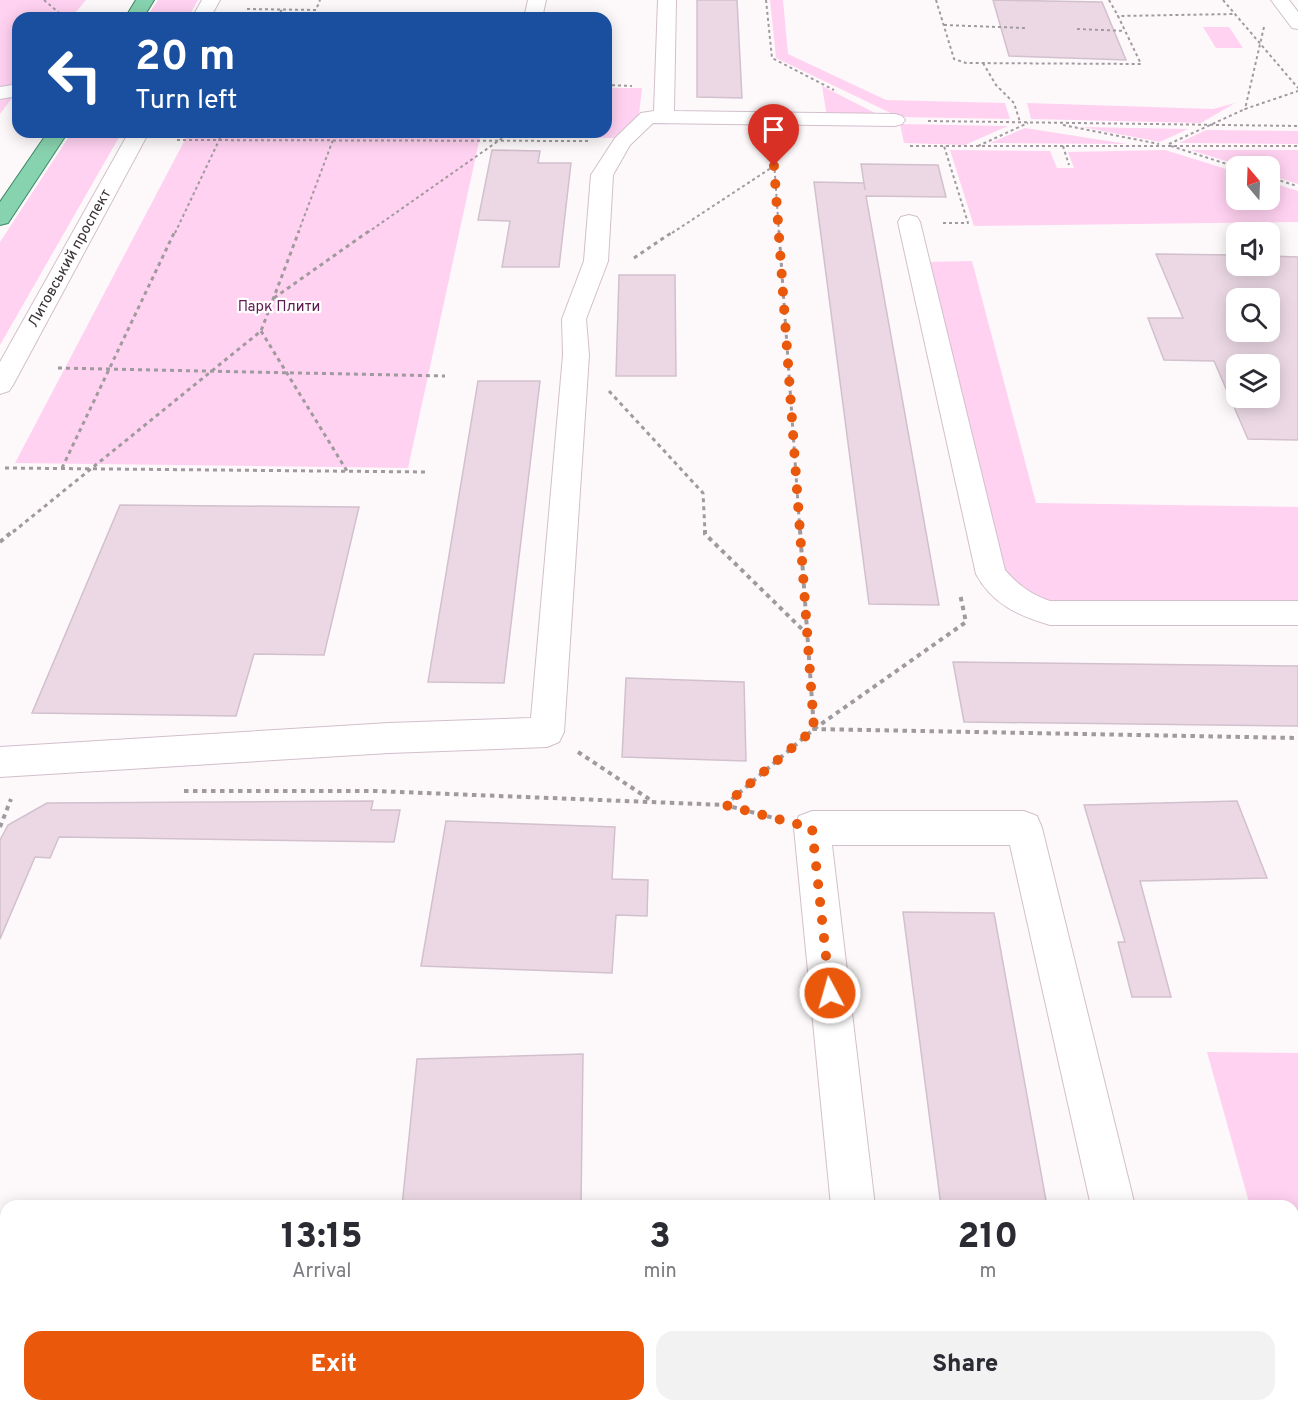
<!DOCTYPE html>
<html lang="en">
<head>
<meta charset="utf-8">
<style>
	body { margin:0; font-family:Overpass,sans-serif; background:#f2f2f3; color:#2b2b33; height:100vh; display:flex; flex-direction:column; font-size:22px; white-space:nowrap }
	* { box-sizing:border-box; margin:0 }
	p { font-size:20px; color:#7c7c81 }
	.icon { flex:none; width:33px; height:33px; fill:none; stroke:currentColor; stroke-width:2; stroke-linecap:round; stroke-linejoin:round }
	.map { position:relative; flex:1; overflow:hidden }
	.panel { position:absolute; left:0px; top:1200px; width:1299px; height:212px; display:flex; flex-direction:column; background:#fff; border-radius:18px 18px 0 0; box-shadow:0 3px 15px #0003 }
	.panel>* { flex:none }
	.top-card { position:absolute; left:12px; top:12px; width:600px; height:126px; border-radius:18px; box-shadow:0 3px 15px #0003; background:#1a4fa0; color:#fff; overflow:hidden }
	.needle { width:39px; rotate:341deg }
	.controls { position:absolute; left:1226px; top:156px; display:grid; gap:12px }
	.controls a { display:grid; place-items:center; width:54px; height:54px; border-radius:12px; background:#fff; box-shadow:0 3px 15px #0003; font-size:30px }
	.pin { position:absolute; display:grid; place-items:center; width:51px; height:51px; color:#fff; margin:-62px -26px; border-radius:50% 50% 50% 0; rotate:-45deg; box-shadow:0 0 6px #0007 }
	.pin .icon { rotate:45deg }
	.me { position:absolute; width:66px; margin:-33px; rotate:354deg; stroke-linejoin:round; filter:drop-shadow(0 0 4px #0008) }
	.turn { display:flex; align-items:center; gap:21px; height:126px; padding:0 24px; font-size:27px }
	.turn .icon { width:78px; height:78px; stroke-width:2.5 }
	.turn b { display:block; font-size:42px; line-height:51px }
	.eta { display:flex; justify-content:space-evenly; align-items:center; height:102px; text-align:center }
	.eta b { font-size:36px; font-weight:800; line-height:42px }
	.cta { display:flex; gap:12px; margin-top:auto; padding:12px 24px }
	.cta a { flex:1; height:69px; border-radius:18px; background:#ea580c; color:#fff; font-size:24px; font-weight:800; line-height:69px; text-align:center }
	.cta a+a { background:#f2f2f3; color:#2b2b33 }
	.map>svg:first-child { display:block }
</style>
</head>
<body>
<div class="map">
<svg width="1298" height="1411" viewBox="0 0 1298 1411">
	<rect width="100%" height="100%" fill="#fdf9fb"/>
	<g fill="#ffd2f1">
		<polygon points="0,0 86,0 71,18 18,18 18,90 0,114"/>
		<polygon points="158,0 198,0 188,18 146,18"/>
		<polygon points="770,0 783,0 788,54 886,100 1005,103 1010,119 899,117 776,58"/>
		<polygon points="1203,27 1229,27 1243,48 1216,48"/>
		<polygon points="822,86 887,119 827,117"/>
		<polygon points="606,88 642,88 639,115 613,138 480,137 408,468 15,463 189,132 606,132"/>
		<polygon points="1027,103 1213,109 1235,103 1201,123 1031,119"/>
		<polygon points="900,124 1008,126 965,145 904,143"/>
		<polygon points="1082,127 1188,129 1160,142"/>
		<polygon points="1025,128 1127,144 990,143"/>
		<polygon points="1206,130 1298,131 1298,144 1179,143"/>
		<polygon points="72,132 122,132 0,345 0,242"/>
		<polygon points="950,150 1050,151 1057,168 1074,168 1068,152 1165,150 1236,172 1236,200 1269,200 1269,182 1298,191 1298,222 974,226"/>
		<polygon points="1190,150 1298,150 1298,184 1269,175 1269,166 1242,166"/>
		<polygon points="972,261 1036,503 1298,507 1298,604 1039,602 995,566 925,262"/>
		<polygon points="1207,1052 1298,1053 1298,1344 1293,1344 1293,1206 1250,1206"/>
	</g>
	<g fill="#ebd8e4" stroke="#d2c0cc" stroke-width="1.5" fill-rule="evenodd">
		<polygon points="697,0 737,0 742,98 697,97"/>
		<polygon points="993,0 1102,2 1126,60 1009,56"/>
		<polygon points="492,150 540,151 538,163 571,163 559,267 502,267 510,221 478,220"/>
		<polygon points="861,164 938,165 946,197 866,196 939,605 869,604 814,182 864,183 865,190"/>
		<path d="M1156 254 1236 255V266H1269V256L1298 257V440L1248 439 1214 361 1164 360 1148 318H1183ZM1236 298H1269V332H1236ZM1236 364H1269V398H1236Z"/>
		<polygon points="619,275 675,275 676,376 616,376"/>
		<polygon points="478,381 540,381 504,683 428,682"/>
		<polygon points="120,505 359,507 324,655 254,654 236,716 32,713"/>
		<polygon points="953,662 1298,666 1298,726 964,722"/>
		<polygon points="626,678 744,682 746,761 622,757"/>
		<polygon points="373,801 371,810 400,810 394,842 59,837 50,858 35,857 0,939 0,840 8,825 47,803"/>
		<polygon points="1237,801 1267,878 1140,881 1171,997 1132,997 1118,942 1125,942 1084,805"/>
		<polygon points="446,821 615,827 612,879 648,880 647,916 616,915 612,973 421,966"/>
		<polygon points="903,912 994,913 1047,1206 941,1206"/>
		<polygon points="583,1054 581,1206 402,1206 417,1059"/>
	</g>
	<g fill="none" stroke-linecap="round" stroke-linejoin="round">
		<g stroke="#d2bfcc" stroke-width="2">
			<g id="minor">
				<polygon points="202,0 220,0 210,18 192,18"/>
				<polygon points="528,0 546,0 542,18 524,18"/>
				<polygon points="658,0 676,0 674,111 895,114 902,116 905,120 902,124 895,126 653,123 630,145 613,175 608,261 586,319 589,355 564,732 559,742 547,747 389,753 0,777 0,747 389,723 531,718 563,355 562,319 584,261 591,175 615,138 641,113 654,111"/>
				<polygon points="1271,0 1289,0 1298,12 1298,29 1292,28"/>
				<polygon points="18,84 18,96 0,99 0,87"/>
				<polygon points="129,132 149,132 13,385 9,391 0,394 0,362"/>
				<path d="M909 215 917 217 920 222 1005 570C1017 584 1031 595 1050 601H1298V625H1050C1019 616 992 604 976 574L898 222 901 217Z"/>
				<polygon points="812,811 1024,811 1037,816 1042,828 1135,1206 1091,1206 1010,845 832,845 875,1206 831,1206 794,828 799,816"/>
				<polygon points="850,1406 898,1406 899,1411 851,1411"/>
				<polygon points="1136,1406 1184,1406 1186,1411 1138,1411"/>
			</g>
		</g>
		<g stroke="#398863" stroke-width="2">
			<g id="major">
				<polygon points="136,0 154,0 143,18 125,18"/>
				<polygon points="48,132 68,132 8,223 0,225 0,202"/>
			</g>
		</g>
		<g stroke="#a09a9e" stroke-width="2" stroke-dasharray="3 3" stroke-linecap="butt">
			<polyline points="44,0 65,18"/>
			<polyline points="766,0 772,58 834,90"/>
			<polyline points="936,0 954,59 966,63 1141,64 1118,16 1235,14"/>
			<polyline points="1109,0 1118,16"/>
			<polyline points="1223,0 1298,88"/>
			<polyline points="247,9 316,10 320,0"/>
			<polyline points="278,18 282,9"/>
			<polyline points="944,25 1025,28"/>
			<polyline points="1264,27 1245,109 1298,91"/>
			<polyline points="1077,29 1125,31"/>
			<polyline points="983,63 996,85 1014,103 1020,122"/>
			<polyline points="606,85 632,86"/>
			<polyline points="928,121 1298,126"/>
			<polyline points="1063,125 1159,144"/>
			<polyline points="177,140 588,141"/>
			<polyline points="1169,144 1245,109"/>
			<polyline points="773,146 779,233"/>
			<polyline points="910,146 1298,146"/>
			<polyline points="978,146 1028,123"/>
			<polyline points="1063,146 1069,165"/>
			<polyline points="1171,146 1236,167"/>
			<polyline points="1269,177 1297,186"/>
			<polyline points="943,223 968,223 944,146"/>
			<polyline points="175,233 223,132"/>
			<polyline points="298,233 336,132"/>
			<polyline points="367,233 511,132"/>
			<polyline points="672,233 774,166"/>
		</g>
		<g stroke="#a09a9e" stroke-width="3" stroke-dasharray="4 4" stroke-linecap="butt">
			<polyline points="779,231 800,532"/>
			<polyline points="634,258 674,231"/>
			<polyline points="274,298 369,231"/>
			<polyline points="261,331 347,471"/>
			<polyline points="58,368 445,376"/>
			<polyline points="609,391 703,493 705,532"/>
			<polyline points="5,468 427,472"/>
			<polyline points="62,468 175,231"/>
			<polyline points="13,532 261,331 299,231"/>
		</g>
		<g stroke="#a09a9e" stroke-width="4" stroke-dasharray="4.5 4.5" stroke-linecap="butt">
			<polyline points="705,530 705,534 807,634"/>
			<polyline points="800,530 814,729 1298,738"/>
			<polyline points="0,542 14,530"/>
			<polyline points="578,752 652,801"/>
			<polyline points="184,791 375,791 725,805 774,818"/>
			<polyline points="725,805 814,729 966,622 960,594"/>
			<polyline points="0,827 11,799"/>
		</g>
		<use href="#minor" fill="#fff" fill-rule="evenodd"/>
		<use href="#major" fill="#88d3af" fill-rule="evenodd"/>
	</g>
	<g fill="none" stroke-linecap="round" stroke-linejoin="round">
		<polyline stroke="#ea580c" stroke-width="10" stroke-dasharray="0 18" points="774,166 814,729 725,805 812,828 830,993"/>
	</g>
	<g text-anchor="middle" stroke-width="4.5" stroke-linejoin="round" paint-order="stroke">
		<g font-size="15" fill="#3c3439" stroke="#fff">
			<text transform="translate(69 258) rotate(-61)" y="5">Литовський проспект</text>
		</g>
		<g font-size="15" fill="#5f1c50" stroke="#fff">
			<text x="279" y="311">Парк Плити</text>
		</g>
	</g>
</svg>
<div class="controls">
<a><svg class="needle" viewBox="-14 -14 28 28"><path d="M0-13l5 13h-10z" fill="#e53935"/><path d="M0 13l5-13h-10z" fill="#7c7c81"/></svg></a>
<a><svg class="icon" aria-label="sound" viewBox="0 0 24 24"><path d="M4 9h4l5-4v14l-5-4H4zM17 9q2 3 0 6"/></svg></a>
<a><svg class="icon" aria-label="search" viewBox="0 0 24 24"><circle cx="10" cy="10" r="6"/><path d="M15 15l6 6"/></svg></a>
<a><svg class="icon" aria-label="layers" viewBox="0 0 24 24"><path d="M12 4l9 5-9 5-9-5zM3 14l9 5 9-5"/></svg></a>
</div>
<div class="pin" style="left:774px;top:166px;background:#d93025"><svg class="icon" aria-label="arrive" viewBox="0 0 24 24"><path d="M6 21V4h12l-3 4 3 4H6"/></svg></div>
<svg class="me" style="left:830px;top:993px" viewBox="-20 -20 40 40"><circle r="17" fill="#ea580c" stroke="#fff" stroke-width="3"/><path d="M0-11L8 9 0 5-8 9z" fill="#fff"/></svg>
<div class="top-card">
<div class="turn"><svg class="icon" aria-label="left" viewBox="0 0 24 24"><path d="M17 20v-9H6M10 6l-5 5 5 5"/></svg><div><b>20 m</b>Turn left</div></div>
</div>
<section class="panel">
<div class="eta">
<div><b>13:15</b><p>Arrival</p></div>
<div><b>3</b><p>min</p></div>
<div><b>210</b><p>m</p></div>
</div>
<div class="cta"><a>Exit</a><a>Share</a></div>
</section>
</div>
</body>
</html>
